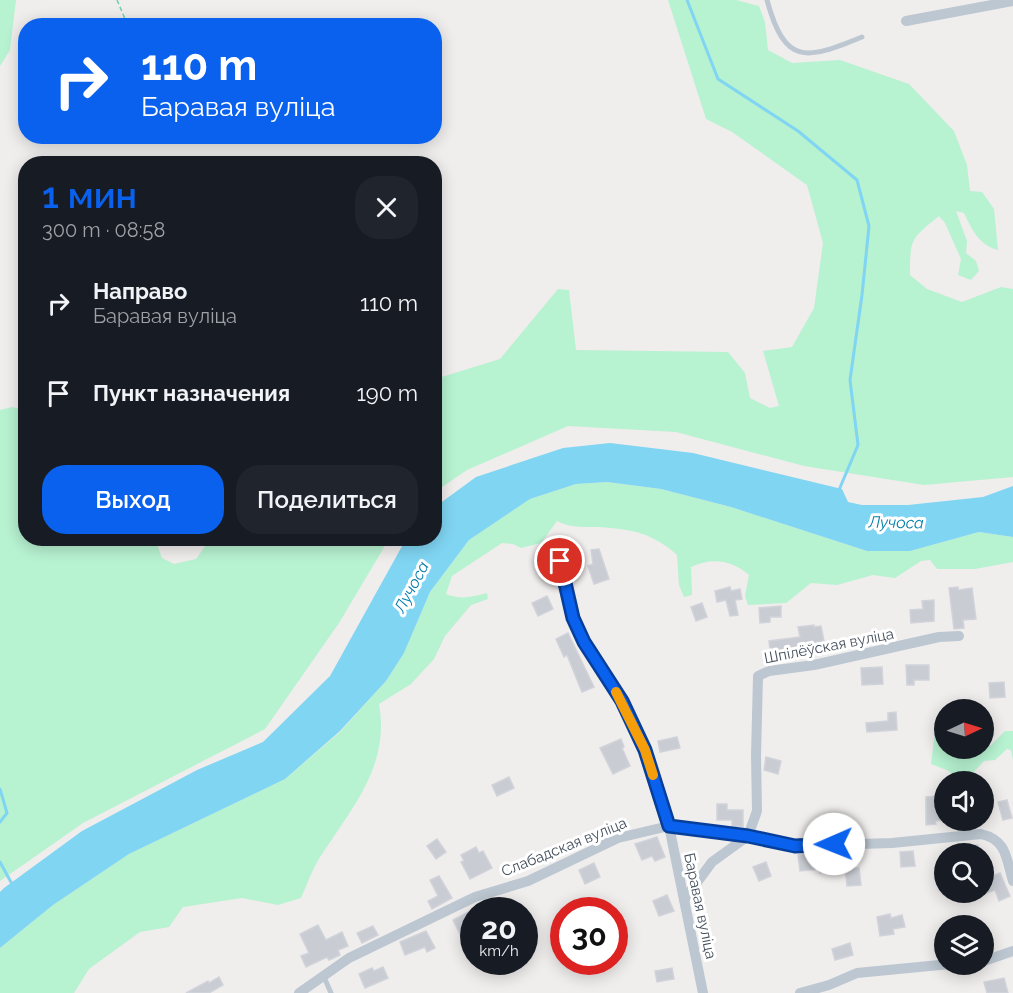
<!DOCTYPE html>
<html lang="ru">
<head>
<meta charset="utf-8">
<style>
	body { margin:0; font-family:Raleway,sans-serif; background:#20242c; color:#f1f3f6; height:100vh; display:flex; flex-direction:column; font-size:22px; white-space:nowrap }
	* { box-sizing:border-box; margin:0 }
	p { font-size:20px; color:#9ea1a6 }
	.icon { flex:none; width:33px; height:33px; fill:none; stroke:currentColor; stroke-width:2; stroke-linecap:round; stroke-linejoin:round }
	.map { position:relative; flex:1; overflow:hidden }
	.panel { position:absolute; left:18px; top:156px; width:424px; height:390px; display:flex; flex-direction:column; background:#171b24; border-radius:24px; box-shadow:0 3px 15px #0003 }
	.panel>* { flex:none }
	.banner { position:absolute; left:18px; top:18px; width:424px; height:126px; border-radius:24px; box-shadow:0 3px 15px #0003; background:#0961ee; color:#fff; overflow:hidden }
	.needle { width:39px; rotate:86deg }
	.buttons { position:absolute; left:934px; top:699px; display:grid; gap:12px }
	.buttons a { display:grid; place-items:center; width:60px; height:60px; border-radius:50%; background:#171b24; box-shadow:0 3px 15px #0003; font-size:30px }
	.speed { position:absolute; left:460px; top:897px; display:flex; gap:12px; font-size:30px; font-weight:700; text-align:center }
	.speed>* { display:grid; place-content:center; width:78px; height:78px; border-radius:50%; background:#171b24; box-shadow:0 3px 15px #0003; line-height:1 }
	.speed small { font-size:15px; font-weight:400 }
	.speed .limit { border:9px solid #d22; background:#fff; color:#111 }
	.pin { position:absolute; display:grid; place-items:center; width:51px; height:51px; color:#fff; margin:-26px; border:3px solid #fff; border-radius:50%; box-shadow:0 2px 6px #0007 }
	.me { position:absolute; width:66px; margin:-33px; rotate:269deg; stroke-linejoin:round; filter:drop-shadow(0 0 4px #0008) }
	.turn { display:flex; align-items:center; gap:21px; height:126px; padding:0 24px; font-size:27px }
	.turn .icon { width:78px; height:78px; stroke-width:2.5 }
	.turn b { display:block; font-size:42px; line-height:51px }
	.round { display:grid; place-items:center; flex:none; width:63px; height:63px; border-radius:24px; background:#20242c }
	.head { display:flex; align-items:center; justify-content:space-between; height:102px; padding:0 24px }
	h1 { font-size:36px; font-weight:600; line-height:45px; color:#0961ee }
	.action { display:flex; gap:12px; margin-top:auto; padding:12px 24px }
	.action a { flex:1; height:69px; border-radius:24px; background:#0961ee; color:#fff; font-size:24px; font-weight:600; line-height:69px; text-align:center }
	.action a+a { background:#20242c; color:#f1f3f6 }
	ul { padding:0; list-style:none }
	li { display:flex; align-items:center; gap:18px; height:90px; padding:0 24px }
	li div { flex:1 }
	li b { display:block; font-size:22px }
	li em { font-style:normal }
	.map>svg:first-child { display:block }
</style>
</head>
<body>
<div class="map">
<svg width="1013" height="993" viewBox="0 0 1013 993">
	<rect width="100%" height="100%" fill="#f0eded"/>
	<g fill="#b7f2d1">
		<polygon points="0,0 16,0 10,50 0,66"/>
		<path d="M668 0H736L759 6 765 22 768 50 792 63 840 60 909 84 954 131 967 165 970 191 982 192 994 209 998 250C979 245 972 230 964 213L956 211 967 241 966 253 976 261 979 271 971 280 958 275 961 259 945 223 939 216C911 239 910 238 910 275L927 289 962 302 1001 287 1013 289V477L924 485 804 466 676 432 568 426 467 470 435 492V379L500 359 558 289 569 290 576 350 728 352 745 373 750 398 770 408 779 406 763 351 792 347 814 308 823 243 807 185 732 132 706 119Z"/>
		<polygon points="12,407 25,410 26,538 155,539 162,558 174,564 196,559 210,539 389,539 339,623 265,729 83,823 0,881 0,410"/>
		<path d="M607 482 661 489 731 507 867 551H910L979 532 1013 537V562L975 569H937L930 560 921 561 895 578 873 575 837 585 811 583 786 603 748 605 745 596 749 575C732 560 712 557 691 567L692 595 684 597 679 585 677 555C653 533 631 529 599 527 584 527 570 528 557 521L541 543 521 548 513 544 502 543 452 576 446 594C460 600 472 597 487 593L488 599 471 605 445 636 434 659 411 684 379 704C391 769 347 813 316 864 310 875 306 887 301 898L278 905 242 898 183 907 169 927 140 932 89 969 74 993H0V948L53 905 129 854 285 779 340 732 386 681 404 653 430 592 469 540 530 499 576 484Z"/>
		<polygon points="945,722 945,748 984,748 984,740 990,746 1005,731 1013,731 1013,760 1011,750 1007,749 995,760 984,761 966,780 956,779 949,771 931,764 936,723"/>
	</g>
	<polygon fill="#80d5f3" points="610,443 693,453 842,489 848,502 862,505 908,505 983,497 1013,486 1013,537 979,532 910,551 867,551 731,507 661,489 607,482 576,484 530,499 469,540 430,592 404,653 386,681 340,731 285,779 129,854 53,905 0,948 0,892 4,888 82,831 197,770 263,742 330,676 406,539 435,538 435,507 476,477 563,448"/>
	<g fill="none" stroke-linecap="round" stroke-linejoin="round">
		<g stroke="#80d5f3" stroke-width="3">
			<polyline points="687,0 718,79 798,131 857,180 869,226 862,295 850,380 858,445 839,490"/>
			<polyline points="0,789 7,813 0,822"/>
			<polyline points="0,862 12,884"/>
		</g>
	</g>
	<g fill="#c9ccd3" stroke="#d1d3da" stroke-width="1.5">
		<polygon points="599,549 609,579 594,584 588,566 593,564 591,550"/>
		<polygon points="730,587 731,591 740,589 742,599 735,600 738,615 730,616 726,600 717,602 715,591"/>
		<polygon points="958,587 958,590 972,588 976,619 963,620 964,628 954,629 949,588"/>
		<polygon points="547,596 553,609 538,616 532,603"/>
		<polygon points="934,600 934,621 911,623 910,610 923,609 922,601"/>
		<polygon points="702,603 707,617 696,621 691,607"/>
		<polygon points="781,606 781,617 770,617 770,622 760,623 759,608"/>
		<polygon points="814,625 814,627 821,626 824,641 817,642 817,644 798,648 798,654 771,656 769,641 800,637 798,627"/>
		<polygon points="568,633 594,687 582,692 567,655 564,657 556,639"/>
		<polygon points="906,665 929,665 929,680 914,680 914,685 907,685"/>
		<polygon points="882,667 883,684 862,685 861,668"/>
		<polygon points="1004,682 1005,697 990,698 989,683"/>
		<polygon points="896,712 897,730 867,732 866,723 888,721 888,713"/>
		<polygon points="677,737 680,748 660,752 658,741"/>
		<polygon points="621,739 624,747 622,748 630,766 613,774 600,748"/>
		<polygon points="766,757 781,761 778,774 764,770"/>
		<polygon points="509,777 514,788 497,796 492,785"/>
		<polygon points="939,796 940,803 945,803 945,820 935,821 936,824 926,825 926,797"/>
		<polygon points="1007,800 1012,818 1003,820 998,802"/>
		<polygon points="717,804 727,804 727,810 743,810 743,827 732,826 732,820 717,820"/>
		<polygon points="657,837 665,857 655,861 652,856 642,860 635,844"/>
		<polygon points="437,839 446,852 436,859 427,846"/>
		<polygon points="978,845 979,854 952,854 952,848"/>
		<polygon points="476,847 479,853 483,851 492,868 470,879 461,862 464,861 461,855"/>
		<polygon points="913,851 915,866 901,867 900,852"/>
		<polygon points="812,853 813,857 828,855 830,872 820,873 820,869 800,871 798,855"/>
		<polygon points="766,862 771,876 759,881 753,867"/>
		<polygon points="594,863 600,877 585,884 579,870"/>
		<polygon points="984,863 990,877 1000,873 1010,896 999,901 995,890 984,894"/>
		<polygon points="859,868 861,885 847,886 845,869"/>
		<polygon points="439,876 452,898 432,909 428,901 438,896 430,880"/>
		<polygon points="667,895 674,911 659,916 653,901"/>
		<polygon points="474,909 474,934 463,940 453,920"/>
		<polygon points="890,914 891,918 902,915 905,927 893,929 894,934 880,936 877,917"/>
		<polygon points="318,925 326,940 342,932 348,946 338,950 340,955 329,960 327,957 306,967 301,956 309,953 300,934"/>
		<polygon points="373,926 378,935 362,943 357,933"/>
		<polygon points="426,931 435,948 427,952 425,947 405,955 400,942"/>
		<polygon points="850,943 853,955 835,960 832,949"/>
		<polygon points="383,967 388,978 365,988 359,974 372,968 374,971"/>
		<polygon points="672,968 674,979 657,982 655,971"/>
		<polygon points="219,977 223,985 209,993 186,993 208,981 209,983"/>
		<polygon points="1004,978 1008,993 987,993 984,982"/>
	</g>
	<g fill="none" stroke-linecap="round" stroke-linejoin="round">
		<polyline stroke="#6cd3a6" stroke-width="1.5" stroke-dasharray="4.5 3" stroke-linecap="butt" points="117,0 128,26"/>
		<g stroke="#bcc7d1" stroke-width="5">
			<path d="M767 0C785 66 806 60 862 37"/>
			<polyline points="324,977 331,993"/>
		</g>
		<g stroke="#bcc7d1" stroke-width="10">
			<polyline points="906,21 1013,1"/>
			<polyline points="560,561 573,618 584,642 622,701 645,750 669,826 703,993"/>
			<polyline points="684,900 712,862 748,836 757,811 756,756 758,676 769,671 814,665 939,637 959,636"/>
			<polyline points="984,961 1013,951"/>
			<path d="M299 993 349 958 475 897 528 881 618 838 669 826 748 836 795 846 892 843 981 834C1007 840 1006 858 1013 881"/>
			<polyline points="800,993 829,985 857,973 950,964"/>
		</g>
	</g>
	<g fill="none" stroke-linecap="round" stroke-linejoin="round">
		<g stroke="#063f9b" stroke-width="15">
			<polyline id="route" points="560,561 573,618 584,642 622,701 645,750 669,826 748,836 795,846 834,844"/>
		</g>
		<use href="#route" stroke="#0961ee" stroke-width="10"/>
		<polyline stroke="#f59e0b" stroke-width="10" points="616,692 645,750 653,775"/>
	</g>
	<g text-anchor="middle" stroke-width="6" stroke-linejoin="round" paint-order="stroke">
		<g font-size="15" fill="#444f5c" stroke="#fff">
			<text transform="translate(829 646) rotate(-11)" y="5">Шпілёўская вуліца</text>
			<text transform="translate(564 847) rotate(-22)" y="5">Слабадская вуліца</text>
			<text transform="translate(700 906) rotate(78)" y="5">Баравая вуліца</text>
		</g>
		<g font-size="16" font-style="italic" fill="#017eab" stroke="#fff">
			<text transform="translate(896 522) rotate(1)" y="6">Лучоса</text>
			<text transform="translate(411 587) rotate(-62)" y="6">Лучоса</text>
		</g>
	</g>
</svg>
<div class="buttons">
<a><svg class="needle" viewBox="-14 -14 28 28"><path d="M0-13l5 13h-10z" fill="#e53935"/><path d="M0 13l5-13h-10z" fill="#9ea1a6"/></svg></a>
<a><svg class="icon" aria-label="sound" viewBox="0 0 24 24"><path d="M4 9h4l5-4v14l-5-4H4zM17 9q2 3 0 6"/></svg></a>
<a><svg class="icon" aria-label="search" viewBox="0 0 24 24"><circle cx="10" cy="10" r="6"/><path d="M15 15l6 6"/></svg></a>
<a><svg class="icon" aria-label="layers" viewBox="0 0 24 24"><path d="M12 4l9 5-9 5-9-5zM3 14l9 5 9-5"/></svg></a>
</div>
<div class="speed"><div>20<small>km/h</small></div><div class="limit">30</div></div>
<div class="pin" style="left:560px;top:561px;background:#d93025"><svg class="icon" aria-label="arrive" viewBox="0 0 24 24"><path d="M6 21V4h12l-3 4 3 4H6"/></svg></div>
<svg class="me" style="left:834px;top:844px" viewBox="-20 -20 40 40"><circle r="19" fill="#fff"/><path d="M0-13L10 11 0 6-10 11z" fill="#0961ee"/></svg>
<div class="banner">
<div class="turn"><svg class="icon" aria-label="right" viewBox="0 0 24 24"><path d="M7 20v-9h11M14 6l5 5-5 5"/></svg><div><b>110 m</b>Баравая вуліца</div></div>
</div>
<section class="panel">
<div class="head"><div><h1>1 мин</h1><p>300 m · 08:58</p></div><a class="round"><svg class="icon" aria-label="close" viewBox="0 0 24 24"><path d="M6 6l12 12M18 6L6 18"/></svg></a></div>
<ul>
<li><svg class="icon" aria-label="right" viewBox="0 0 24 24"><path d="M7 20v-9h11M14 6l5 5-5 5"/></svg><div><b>Направо</b><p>Баравая вуліца</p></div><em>110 m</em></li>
<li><svg class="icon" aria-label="arrive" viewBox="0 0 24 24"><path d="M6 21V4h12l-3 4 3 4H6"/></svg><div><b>Пункт назначения</b></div><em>190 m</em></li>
</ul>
<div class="action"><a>Выход</a><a>Поделиться</a></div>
</section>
</div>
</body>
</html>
